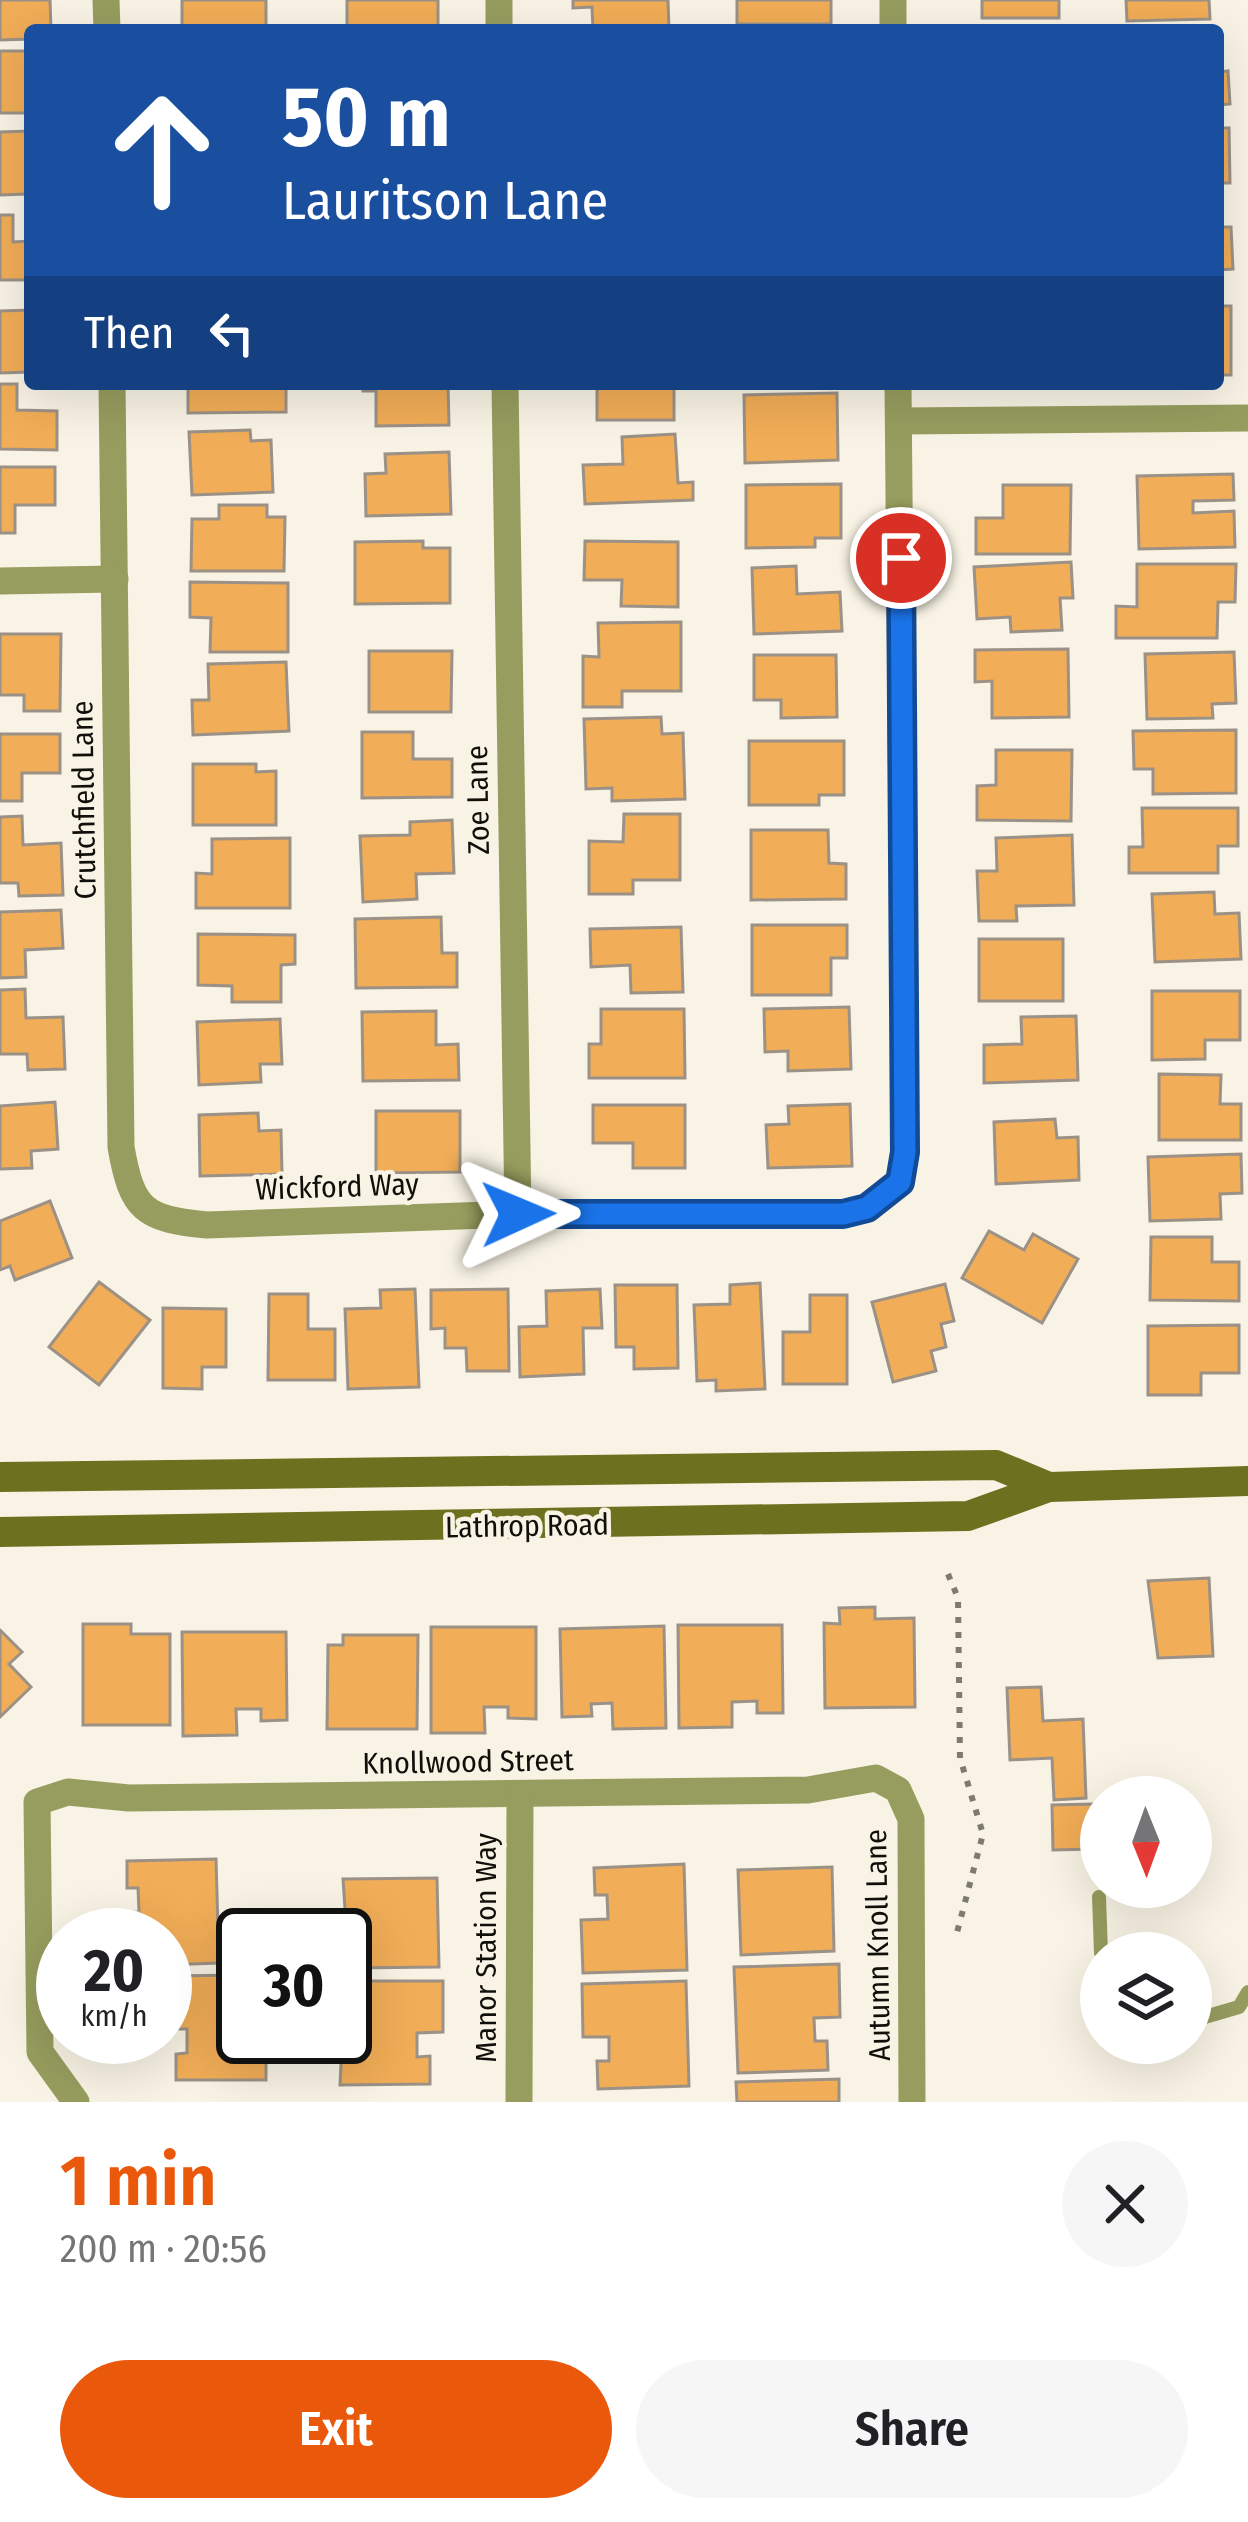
<!DOCTYPE html>
<html lang="en">
<head>
<meta charset="utf-8">
<style>
	body { margin:0; font-family:"Fira Sans Condensed",sans-serif; background:#f6f6f6; color:#202124; height:100vh; display:flex; flex-direction:column; font-size:45px; white-space:nowrap }
	* { box-sizing:border-box; margin:0 }
	p { font-size:39px; color:#757577 }
	.icon { flex:none; width:66px; height:66px; fill:none; stroke:currentColor; stroke-width:2; stroke-linecap:round; stroke-linejoin:round }
	.map { position:relative; height:2102px; overflow:hidden }
	.side { display:flex; flex-direction:column; background:#fff; flex:1 }
	.side>* { flex:none }
	.top-card { position:absolute; left:24px; top:24px; width:1200px; height:366px; border-radius:12px; box-shadow:0 12px 48px #0002; background:#1a4fa0; color:#fff; overflow:hidden }
	.needle { width:78px; rotate:179deg }
	.controls { position:absolute; left:1080px; top:1776px; display:grid; gap:24px }
	.controls a { display:grid; place-items:center; width:132px; height:132px; border-radius:50%; background:#fff; box-shadow:0 12px 48px #0002; font-size:60px }
	.speed { position:absolute; left:36px; top:1908px; display:flex; gap:24px; font-size:60px; font-weight:700; text-align:center }
	.speed>* { display:grid; place-content:center; width:156px; height:156px; border-radius:50%; background:#fff; box-shadow:0 12px 48px #0002; line-height:1 }
	.speed small { font-size:30px; font-weight:400 }
	.speed .limit { border:6px solid #111; border-radius:18px; background:#fff; color:#111 }
	.pin { position:absolute; display:grid; place-items:center; width:102px; height:102px; color:#fff; margin:-51px; border:6px solid #fff; border-radius:50%; box-shadow:0 3px 12px #0007 }
	.me { position:absolute; width:132px; margin:-66px; rotate:89deg; stroke-linejoin:round; filter:drop-shadow(0 0 9px #0008) }
	.turn { display:flex; align-items:center; gap:42px; height:252px; padding:0 60px; font-size:54px }
	.turn .icon { width:156px; height:156px; stroke-width:2.5 }
	.turn b { display:block; font-size:84px; line-height:102px }
	.then { display:flex; align-items:center; height:114px; padding:0 60px; background:#0003; gap:24px; font-size:45px }
	.round { display:grid; place-items:center; flex:none; width:126px; height:126px; border-radius:63px; background:#f6f6f6 }
	.summary { display:flex; align-items:center; justify-content:space-between; height:204px; padding:0 60px }
	h1 { font-size:72px; font-weight:600; line-height:90px; color:#ea580c }
	.action { display:flex; gap:24px; margin-top:auto; padding:24px 60px }
	.action a { flex:1; height:138px; border-radius:72px; background:#ea580c; color:#fff; font-size:48px; font-weight:600; line-height:138px; text-align:center }
	.action a+a { background:#f6f6f6; color:#202124 }
	.map>svg:first-child { display:block }
</style>
</head>
<body>
<div class="map">
<svg width="1248" height="2102" viewBox="0 0 1248 2102">
	<rect width="100%" height="100%" fill="#f8f3e4"/>
	<g fill="#f1ad57" stroke="#9c9186" stroke-width="3">
		<polygon points="0,0 50,0 51,30 30,30 30,39 0,40"/>
		<rect x="182" y="0" width="84" height="30"/>
		<rect x="347" y="0" width="91" height="30"/>
		<polygon points="573,0 668,0 669,30 593,30 592,7 573,8"/>
		<rect x="737" y="0" width="94" height="24"/>
		<rect x="982" y="0" width="77" height="18"/>
		<polygon points="1126,0 1209,0 1210,19 1127,21"/>
		<rect x="0" y="51" width="30" height="62"/>
		<polygon points="1228,71 1230,104 1218,105 1218,72"/>
		<polygon points="1218,128 1229,128 1230,183 1218,183"/>
		<polygon points="30,131 27,194 0,195 0,132"/>
		<polygon points="0,215 13,215 13,242 30,241 30,280 0,280"/>
		<polygon points="1218,227 1231,227 1233,269 1218,270"/>
		<rect x="1218" y="306" width="13" height="69"/>
		<polygon points="30,310 30,372 0,373 0,311"/>
		<polygon points="0,384 17,384 17,410 57,411 57,450 0,449"/>
		<polygon points="188,384 286,384 286,412 188,413"/>
		<polygon points="363,384 448,384 449,425 376,426 376,391 363,391"/>
		<polygon points="674,384 674,420 597,420 597,386 579,385"/>
		<polygon points="837,393 838,460 745,463 744,395"/>
		<polygon points="250,430 251,441 271,440 273,492 192,495 189,432"/>
		<polygon points="675,434 678,483 693,482 693,500 585,504 583,465 623,464 622,437"/>
		<polygon points="449,452 451,514 366,516 365,474 386,473 385,454"/>
		<polygon points="0,467 55,467 55,505 15,505 15,533 0,533"/>
		<polygon points="1233,474 1234,500 1193,501 1193,513 1234,511 1235,547 1139,549 1137,476"/>
		<polygon points="841,484 841,538 815,538 815,547 746,548 746,485"/>
		<polygon points="1003,485 1071,485 1070,554 976,554 976,518 1003,518"/>
		<polygon points="219,505 267,505 267,517 285,517 284,571 191,571 192,519 219,519"/>
		<polygon points="423,541 423,548 450,548 450,603 355,604 355,542"/>
		<polygon points="585,541 678,542 678,607 621,606 622,580 584,580"/>
		<polygon points="1071,562 1073,598 1060,598 1062,630 1011,632 1010,617 977,619 974,567"/>
		<polygon points="1137,564 1236,564 1235,602 1218,602 1217,638 1116,638 1116,606 1137,607"/>
		<polygon points="796,566 797,594 840,592 842,631 754,634 752,568"/>
		<polygon points="190,582 288,583 288,652 210,652 211,618 190,617"/>
		<polygon points="681,622 681,691 622,691 622,707 583,707 583,656 599,657 598,623"/>
		<polygon points="0,634 61,634 60,711 24,711 24,695 0,695"/>
		<polygon points="1068,649 1069,717 992,718 992,681 975,682 975,650"/>
		<polygon points="369,651 452,651 451,712 369,712"/>
		<polygon points="1234,652 1236,703 1212,704 1213,718 1147,719 1145,654"/>
		<polygon points="754,655 836,655 837,717 781,718 781,700 754,700"/>
		<polygon points="286,662 289,731 193,735 192,700 209,700 208,664"/>
		<polygon points="661,717 662,734 683,733 685,799 612,801 612,788 586,789 584,719"/>
		<polygon points="1236,730 1236,793 1153,794 1153,769 1134,769 1133,731"/>
		<polygon points="362,732 413,732 413,759 452,759 452,797 362,798"/>
		<polygon points="0,734 60,734 60,773 22,773 22,801 0,801"/>
		<polygon points="749,741 844,741 844,795 819,795 819,805 749,805"/>
		<polygon points="996,750 1072,750 1071,821 977,820 977,786 996,785"/>
		<polygon points="193,764 256,764 256,772 276,771 276,825 193,825"/>
		<polygon points="1142,808 1238,808 1238,846 1218,846 1218,873 1129,873 1129,847 1143,847"/>
		<polygon points="624,814 680,814 680,880 633,880 633,894 589,894 589,841 623,842"/>
		<polygon points="22,816 23,845 61,843 63,895 19,896 18,883 0,883 0,817"/>
		<polygon points="452,820 454,873 416,874 417,899 363,902 360,836 410,835 410,822"/>
		<polygon points="751,830 828,830 829,863 846,864 846,899 751,900"/>
		<polygon points="1072,835 1074,905 1016,906 1017,921 979,921 977,871 997,871 996,838"/>
		<polygon points="290,838 290,908 196,908 196,873 212,874 212,839"/>
		<polygon points="1214,892 1215,914 1239,913 1241,959 1155,962 1152,894"/>
		<polygon points="61,910 63,948 25,950 26,977 0,978 0,912"/>
		<polygon points="441,917 442,953 457,953 457,987 356,988 355,919"/>
		<polygon points="752,925 847,925 847,958 831,958 831,995 752,995"/>
		<polygon points="681,927 683,992 631,993 630,965 591,967 590,929"/>
		<polygon points="198,934 295,935 295,964 281,965 281,1002 232,1002 232,986 198,985"/>
		<rect x="979" y="939" width="84" height="62"/>
		<polygon points="25,989 26,1018 63,1017 65,1069 28,1070 27,1054 0,1054 0,990"/>
		<polygon points="1152,991 1240,991 1240,1040 1205,1040 1205,1059 1152,1060"/>
		<polygon points="849,1007 851,1069 788,1071 788,1051 765,1052 764,1009"/>
		<polygon points="601,1009 684,1009 685,1078 589,1078 589,1044 601,1044"/>
		<polygon points="436,1011 436,1045 458,1044 459,1080 363,1081 362,1012"/>
		<polygon points="1076,1016 1078,1080 984,1083 984,1045 1022,1044 1021,1017"/>
		<polygon points="280,1019 282,1064 260,1064 261,1082 199,1085 197,1022"/>
		<polygon points="1159,1074 1221,1075 1220,1104 1241,1104 1241,1140 1159,1140"/>
		<polygon points="55,1102 58,1149 31,1151 32,1168 0,1169 0,1106"/>
		<polygon points="850,1104 852,1166 768,1168 766,1125 789,1124 788,1106"/>
		<polygon points="593,1105 685,1105 685,1168 633,1168 633,1143 593,1143"/>
		<polygon points="376,1111 460,1111 460,1172 376,1173"/>
		<polygon points="258,1113 259,1131 281,1130 282,1174 200,1176 199,1115"/>
		<polygon points="1055,1119 1057,1138 1078,1137 1079,1180 996,1184 994,1122"/>
		<polygon points="1241,1154 1242,1193 1220,1194 1221,1219 1150,1221 1148,1157"/>
		<polygon points="50,1201 72,1258 15,1280 10,1266 0,1270 0,1221"/>
		<polygon points="989,1231 1024,1250 1033,1234 1078,1259 1042,1323 962,1278"/>
		<polygon points="1151,1237 1212,1237 1212,1262 1239,1262 1239,1301 1150,1300"/>
		<polygon points="99,1282 150,1320 99,1385 49,1347"/>
		<polygon points="760,1283 765,1389 716,1391 716,1380 697,1381 694,1305 730,1304 730,1285"/>
		<polygon points="945,1284 954,1321 941,1324 946,1347 931,1351 936,1371 893,1382 872,1302"/>
		<polygon points="615,1285 677,1285 678,1368 634,1369 634,1347 616,1347"/>
		<polygon points="415,1289 419,1387 348,1389 345,1309 381,1308 380,1290"/>
		<polygon points="508,1289 509,1371 467,1371 466,1348 445,1348 445,1328 431,1329 431,1290"/>
		<polygon points="600,1289 602,1328 583,1328 584,1374 520,1377 519,1327 547,1326 546,1291"/>
		<polygon points="269,1294 308,1294 308,1329 335,1329 335,1380 268,1380"/>
		<polygon points="810,1295 847,1295 847,1384 783,1384 783,1332 810,1332"/>
		<polygon points="163,1308 226,1309 226,1367 202,1367 202,1389 163,1388"/>
		<polygon points="1239,1325 1239,1373 1201,1373 1201,1395 1148,1395 1148,1326"/>
		<polygon points="1209,1578 1213,1656 1158,1658 1148,1581"/>
		<polygon points="875,1607 875,1619 914,1618 915,1707 825,1708 824,1623 840,1624 839,1608"/>
		<polygon points="83,1624 131,1624 131,1634 170,1634 170,1725 83,1725"/>
		<polygon points="678,1625 782,1625 783,1713 757,1713 757,1701 732,1702 732,1727 679,1728"/>
		<polygon points="664,1626 666,1728 613,1729 612,1703 591,1704 592,1716 562,1717 560,1629"/>
		<polygon points="431,1627 536,1627 536,1719 508,1718 508,1707 484,1707 485,1733 431,1733"/>
		<polygon points="0,1630 22,1652 9,1664 31,1687 0,1717"/>
		<polygon points="182,1632 286,1632 287,1720 261,1721 261,1709 236,1709 237,1735 183,1736"/>
		<polygon points="343,1635 418,1635 417,1729 327,1729 328,1645 343,1645"/>
		<polygon points="1041,1687 1043,1721 1083,1719 1086,1798 1054,1800 1052,1758 1010,1760 1007,1688"/>
		<polygon points="1093,1804 1094,1849 1053,1850 1052,1805"/>
		<polygon points="216,1859 219,1963 165,1965 165,1935 113,1935 112,1913 139,1912 138,1888 127,1888 127,1861"/>
		<polygon points="684,1864 687,1970 583,1973 581,1920 608,1919 607,1895 595,1895 594,1868"/>
		<polygon points="832,1867 834,1951 741,1955 738,1870"/>
		<polygon points="437,1878 439,1967 349,1968 343,1879"/>
		<polygon points="839,1964 840,2017 814,2018 815,2041 827,2041 828,2070 738,2073 734,1967"/>
		<polygon points="243,1975 243,2037 266,2037 266,2080 176,2080 176,2054 187,2053 187,2029 165,2029 165,1976"/>
		<polygon points="345,1981 443,1981 443,2032 417,2033 417,2057 430,2056 430,2084 340,2085"/>
		<polygon points="686,1981 689,2086 598,2089 597,2061 609,2061 609,2037 583,2037 582,1984"/>
		<polygon points="839,2079 839,2102 737,2102 736,2082"/>
	</g>
	<g fill="none" stroke-linecap="round" stroke-linejoin="round">
		<polyline stroke="#7e7a71" stroke-width="6" stroke-dasharray="6 9" stroke-linecap="butt" points="948,1574 958,1598 960,1758 983,1834 955,1940"/>
		<g stroke="#979d5e" stroke-width="14">
			<polyline points="1099,1897 1101,1953"/>
			<polyline points="1191,2021 1239,2007 1248,1992"/>
		</g>
		<g stroke="#979d5e" stroke-width="27">
			<polyline points="106,0 107,30"/>
			<polyline points="499,0 499,30"/>
			<polyline points="893,0 893,30"/>
			<path d="M112 384 121 1147C132 1210 144 1219 207 1225L518 1214H843L867 1208 900 1182 905 1152 898 384"/>
			<polyline points="505,384 518,1214"/>
			<polyline points="900,421 1248,418"/>
			<polyline points="0,581 115,579"/>
			<polyline points="76,2102 40,2052 37,1802 68,1792 129,1798 808,1790 876,1778 898,1790 911,1819 912,2102"/>
			<polyline points="519,2102 520,1795"/>
		</g>
		<g stroke="#6c711f" stroke-width="30">
			<polyline points="0,1477 996,1465 1049,1487"/>
			<polyline points="0,1532 968,1516 1049,1487 1248,1481"/>
		</g>
	</g>
	<g fill="none" stroke-linecap="round" stroke-linejoin="round">
		<g stroke="#114b97" stroke-width="30">
			<polyline id="route" points="518,1214 843,1214 867,1208 900,1182 905,1152 901,558"/>
		</g>
		<use href="#route" stroke="#1a73e8" stroke-width="21"/>
	</g>
	<g text-anchor="middle" stroke-width="9" stroke-linejoin="round" paint-order="stroke">
		<g font-size="30" fill="#110f0a" stroke="#f8f3e4">
			<text transform="translate(84 800) rotate(-91)" y="10">Crutchfield Lane</text>
			<text transform="translate(478 800) rotate(-91)" y="10">Zoe Lane</text>
			<text transform="translate(337 1187) rotate(-2)" y="10">Wickford Way</text>
			<text transform="translate(527 1526) rotate(-1)" y="10">Lathrop Road</text>
			<text transform="translate(468 1762) rotate(-1)" y="10">Knollwood Street</text>
			<text transform="translate(878 1945) rotate(-91)" y="10">Autumn Knoll Lane</text>
			<text transform="translate(486 1948) rotate(-90)" y="10">Manor Station Way</text>
		</g>
	</g>
</svg>
<div class="controls">
<a><svg class="needle" viewBox="-14 -14 28 28"><path d="M0-13l5 13h-10z" fill="#e53935"/><path d="M0 13l5-13h-10z" fill="#757577"/></svg></a>
<a><svg class="icon" aria-label="layers" viewBox="0 0 24 24"><path d="M12 4l9 5-9 5-9-5zM3 14l9 5 9-5"/></svg></a>
</div>
<div class="speed"><div>20<small>km/h</small></div><div class="limit">30</div></div>
<div class="pin" style="left:901px;top:558px;background:#d93025"><svg class="icon" aria-label="arrive" viewBox="0 0 24 24"><path d="M6 21V4h12l-3 4 3 4H6"/></svg></div>
<svg class="me" style="left:518px;top:1214px" viewBox="-20 -20 40 40"><path d="M0-17L14 15 0 8-14 15z" fill="#1a73e8" stroke="#fff" stroke-width="4"/></svg>
<div class="top-card">
<div class="turn"><svg class="icon" aria-label="ahead" viewBox="0 0 24 24"><path d="M12 20V5M6 11l6-6 6 6"/></svg><div><b>50 m</b>Lauritson Lane</div></div>
<div class="then">Then<svg class="icon" aria-label="left" viewBox="0 0 24 24"><path d="M17 20v-9H6M10 6l-5 5 5 5"/></svg></div>
</div>
</div>
<section class="side">
<div class="summary"><div><h1>1 min</h1><p>200 m · 20:56</p></div><a class="round"><svg class="icon" aria-label="close" viewBox="0 0 24 24"><path d="M6 6l12 12M18 6L6 18"/></svg></a></div>
<div class="action"><a>Exit</a><a>Share</a></div>
</section>
</body>
</html>
